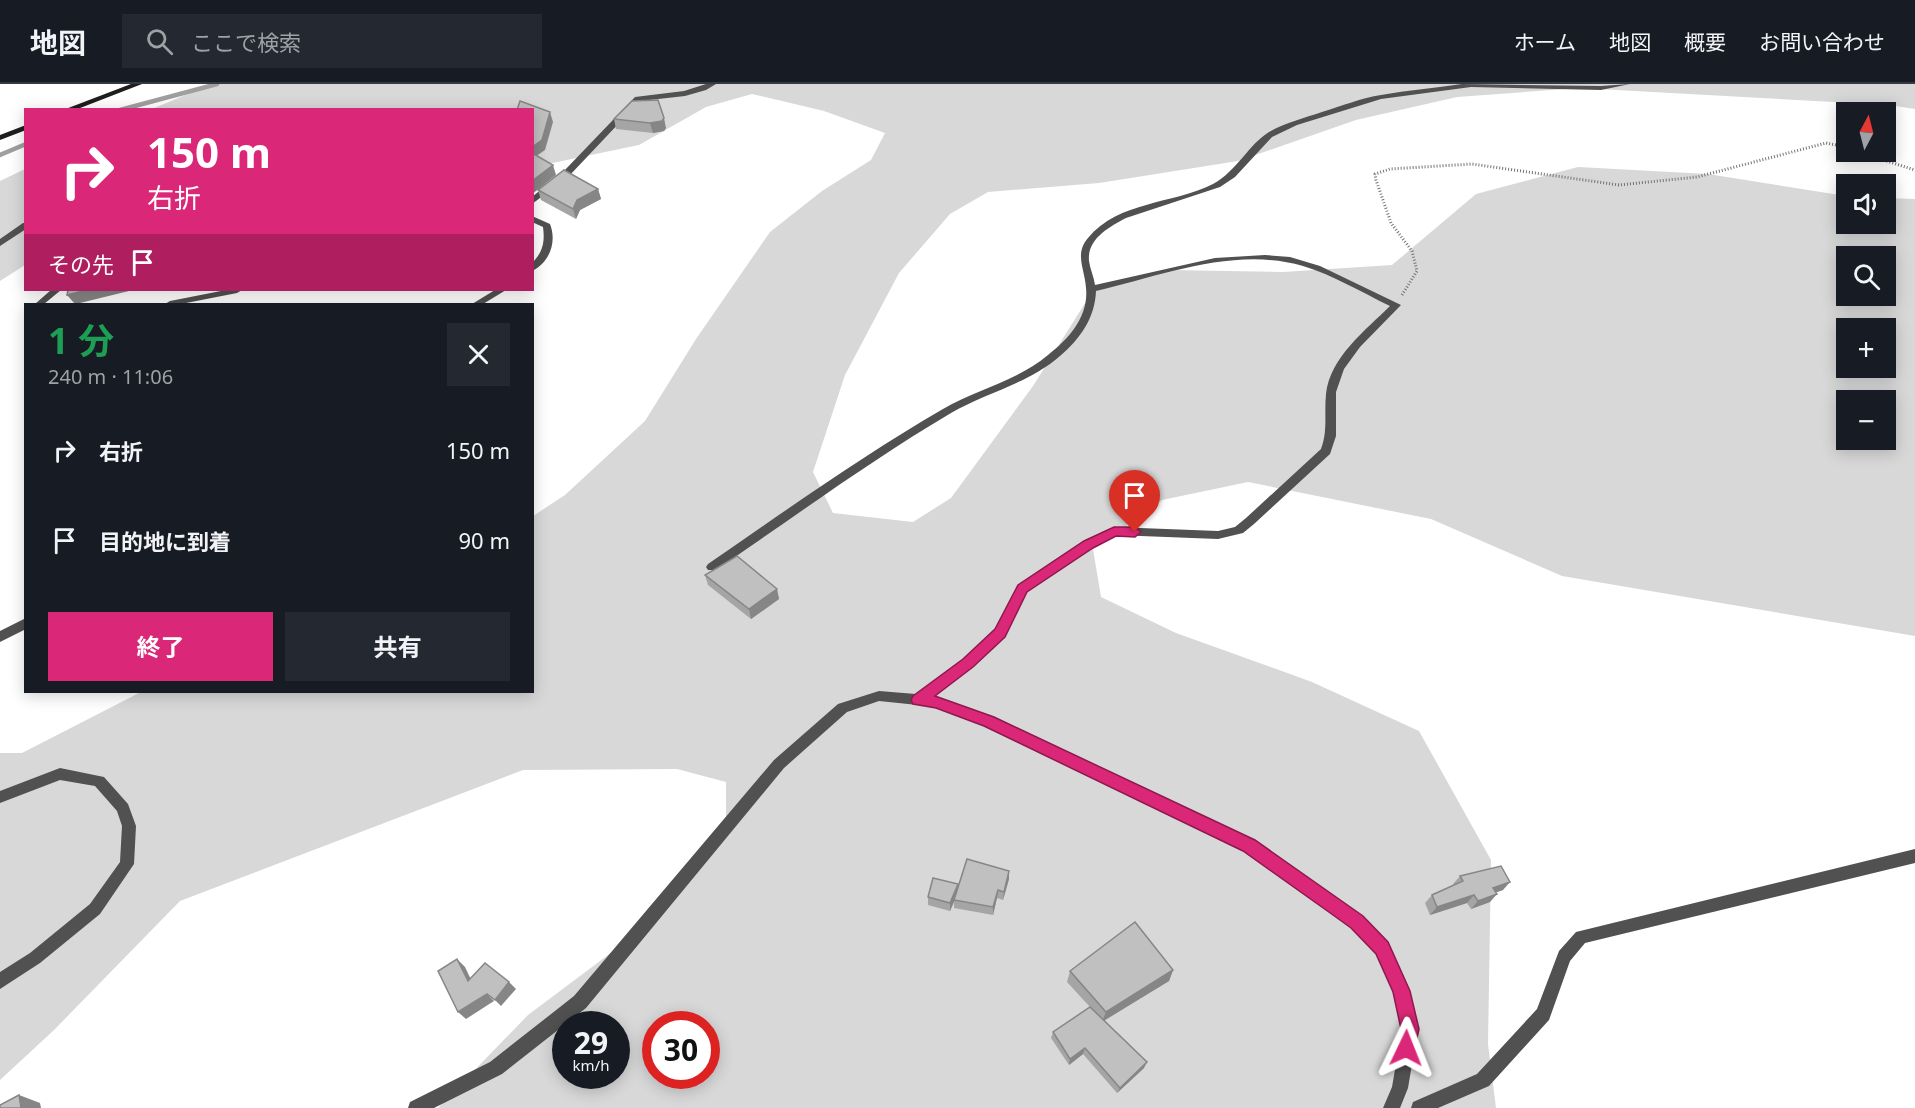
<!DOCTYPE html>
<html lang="ja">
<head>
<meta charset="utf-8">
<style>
	body { margin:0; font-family:"Noto Sans","Noto Sans JP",sans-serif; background:#242831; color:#f1f3f6; height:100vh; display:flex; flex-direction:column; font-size:22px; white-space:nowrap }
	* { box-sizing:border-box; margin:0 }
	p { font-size:20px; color:#9ea1a6 }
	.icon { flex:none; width:33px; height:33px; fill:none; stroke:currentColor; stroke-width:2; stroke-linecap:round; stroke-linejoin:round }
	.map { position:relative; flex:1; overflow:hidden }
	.details { position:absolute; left:24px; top:219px; width:510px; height:390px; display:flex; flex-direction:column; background:#171b24; border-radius:0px; box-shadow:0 3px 15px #0003 }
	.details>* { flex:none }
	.hud { position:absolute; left:24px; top:24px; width:510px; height:183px; border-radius:0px; box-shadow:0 3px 15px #0003; background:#db2777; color:#fff; overflow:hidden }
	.needle { width:39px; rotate:7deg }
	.fabs { position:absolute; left:1836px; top:18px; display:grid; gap:12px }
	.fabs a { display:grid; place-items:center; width:60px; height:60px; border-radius:0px; background:#171b24; box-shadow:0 3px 15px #0003; font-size:30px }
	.speed { position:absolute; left:552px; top:927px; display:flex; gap:12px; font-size:30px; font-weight:700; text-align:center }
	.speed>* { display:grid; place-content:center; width:78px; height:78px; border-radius:50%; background:#171b24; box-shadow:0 3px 15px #0003; line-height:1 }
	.speed small { font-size:15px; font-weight:400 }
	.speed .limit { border:9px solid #d22; background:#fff; color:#111 }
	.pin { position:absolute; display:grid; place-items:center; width:51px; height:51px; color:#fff; margin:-62px -26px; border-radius:50% 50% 50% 0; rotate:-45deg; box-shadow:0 0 6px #0007 }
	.pin .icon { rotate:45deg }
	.me { position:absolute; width:66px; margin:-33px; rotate:2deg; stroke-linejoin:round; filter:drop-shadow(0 0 4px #0008) }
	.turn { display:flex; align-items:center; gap:21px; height:126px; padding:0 24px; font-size:27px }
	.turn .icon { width:78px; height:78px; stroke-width:2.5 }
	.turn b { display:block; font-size:42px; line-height:51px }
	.then { display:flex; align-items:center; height:57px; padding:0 24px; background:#0003; gap:12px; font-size:22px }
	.round { display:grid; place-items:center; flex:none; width:63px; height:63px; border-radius:0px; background:#242831 }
	.summary { display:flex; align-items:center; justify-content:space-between; height:102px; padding:0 24px }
	h1 { font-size:36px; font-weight:700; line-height:45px; color:#1e9e55 }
	.button { display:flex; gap:12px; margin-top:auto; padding:12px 24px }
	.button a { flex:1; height:69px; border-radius:0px; background:#db2777; color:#fff; font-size:24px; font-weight:700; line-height:69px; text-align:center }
	.button a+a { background:#242831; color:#f1f3f6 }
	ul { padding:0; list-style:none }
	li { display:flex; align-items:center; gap:18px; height:90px; padding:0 24px }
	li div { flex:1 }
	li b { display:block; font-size:22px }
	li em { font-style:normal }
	header { display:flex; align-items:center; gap:36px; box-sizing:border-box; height:84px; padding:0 30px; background:#171b24; border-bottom:2px solid #363941 }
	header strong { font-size:28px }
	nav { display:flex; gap:33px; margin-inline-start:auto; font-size:21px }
	.search { width:420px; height:54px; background:#242831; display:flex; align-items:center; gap:15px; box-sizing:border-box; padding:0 21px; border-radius:0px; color:#9ea1a6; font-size:22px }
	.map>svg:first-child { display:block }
</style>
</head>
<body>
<header>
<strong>地図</strong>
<div class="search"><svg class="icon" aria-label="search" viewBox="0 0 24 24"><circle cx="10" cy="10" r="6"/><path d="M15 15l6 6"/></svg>ここで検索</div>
<nav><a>ホーム</a><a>地図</a><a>概要</a><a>お問い合わせ</a></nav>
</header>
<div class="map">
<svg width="1915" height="1024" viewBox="0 0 1915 1024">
	<rect width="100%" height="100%" fill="#fff"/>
	<g fill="#d8d8d8" fill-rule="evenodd">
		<path d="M211 0H1915V25L1889 21 1580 4 1457 13 1356 36 1238 77 1099 99 988 108 950 130 899 189 845 291 813 388 833 429 913 438 951 414 1033 302 1092 208 1169 186 1283 188 1392 181 1476 110 1578 83 1708 90 1846 112V140H1886V114L1915 115V552L1562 492 1431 435 1248 398 1162 416 1093 465 1101 513 1176 549 1312 598 1419 647 1491 776 1488 960 1496 1024H438L528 931 648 841 726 749V698L677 685 523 686 180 817 54 946 0 996V669H22L141 608H532L533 432 565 411 645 337 696 255 770 148 822 107 871 76 885 49 824 27 752 10 706 23 639 61 533 83 532 26 152 25ZM1846 172H1886V212H1846ZM1846 244H1886V284H1846ZM1846 316H1886V356H1846ZM566 940H616V992H566ZM656 940H706V992H656Z"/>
		<polygon points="25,85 25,181 0,197 0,97"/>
	</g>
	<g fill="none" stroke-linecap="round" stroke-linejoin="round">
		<g stroke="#9f9f9f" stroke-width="4.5">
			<polyline points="120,26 217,0"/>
			<polyline points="0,71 26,60"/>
		</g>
		<g stroke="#737373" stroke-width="3" stroke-dasharray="1 2" stroke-linecap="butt">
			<polyline points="1858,68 1915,86"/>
			<polyline points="1402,211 1417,187 1412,167 1391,139 1376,96 1375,90 1390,85 1472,80 1619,101 1697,93 1826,59 1846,63"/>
		</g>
		<g fill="#515151" fill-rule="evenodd">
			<polygon points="706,0 716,0 706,6 685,12 640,17 569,92 532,120 532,113 563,88 635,13 684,7"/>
			<path d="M1462 0 1601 2 1630 0 1601 6 1471 3 1381 15 1297 41 1272 53 1235 93 1220 103 1126 134C1109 143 1087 155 1089 177 1090 185 1094 193 1095 201L1215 174 1265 171 1290 173 1320 182 1401 221 1360 263 1344 285 1336 308V352L1330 370 1254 440 1243 449 1218 455 1115 451 1092 463 1026 507 1004 552 972 583 933 612 994 633 1254 757 1362 833 1387 859 1410 907 1418 945 1408 1004 1400 1024H1383L1392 1003 1402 945 1394 908 1377 869 1352 843 1244 767 1091 691 984 641 937 623 879 617 847 628 784 684 586 924 502 990 434 1024H408L410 1018 490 978 574 912 774 676 838 620 879 607 916 610 964 575 995 546 1018 501 1084 457 1114 443 1218 447 1235 443 1246 434 1321 365C1328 347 1324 329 1326 310 1330 273 1366 246 1390 222 1361 208 1333 191 1303 182 1235 162 1161 192 1096 207 1095 234 1080 255 1060 272 1028 300 987 308 951 329 870 377 794 433 716 486H708L706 483 708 480C785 427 862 372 943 325 977 305 1017 297 1048 271 1069 255 1089 232 1086 204 1085 185 1074 170 1088 154 1118 117 1174 120 1213 100 1237 87 1249 60 1269 48 1285 39 1304 34 1322 28 1341 22 1362 14 1381 11 1408 6 1435 4 1462 0Z"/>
			<path d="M532 132 550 140C557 158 550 178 532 187V179C543 168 545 158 543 143L532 138Z"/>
			<polygon points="23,139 26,139 26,145 0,162 0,155"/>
			<polygon points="51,206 61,206 44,220 35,220"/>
			<polygon points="226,206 242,206 237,209 181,220 165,220 170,217"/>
			<polygon points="495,206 506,206 483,220 472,220"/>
			<polygon points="26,534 26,545 0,558 0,547"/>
			<polygon points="60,684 104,693 128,720 136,742 134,780 100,830 40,879 0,905 0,888 30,869 90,820 120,778 122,742 117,727 95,702 60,696 0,719 0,707"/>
			<polygon points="1915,765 1915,779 1585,859 1570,877 1549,936 1489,1002 1438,1024 1411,1024 1413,1018 1477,990 1537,925 1559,867 1576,848"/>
		</g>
		<g fill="#1e1e1e" fill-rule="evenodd">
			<polygon points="131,0 142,0 75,26 63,26"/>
			<polygon points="26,41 26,46 0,56 0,51"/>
		</g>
	</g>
	<g fill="#a5a5a5">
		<polygon points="632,17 666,44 664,47 653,49 616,45 614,35"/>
		<polygon points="598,105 601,115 580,126 576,135 541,116 538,106"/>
		<polygon points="705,491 777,505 779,515 751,535 708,501"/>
		<polygon points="1460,792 1503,806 1496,808 1490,818 1471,825 1467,819 1430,831 1425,819 1432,811 1454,801 1453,800"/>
		<polygon points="1009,795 1003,816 997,814 993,831 954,824 954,818 950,827 928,821 928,813 958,804"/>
		<polygon points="1173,886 1169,897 1104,936 1144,984 1117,1009 1083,970 1069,981 1051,954 1053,948 1090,923 1067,898 1070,887"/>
	</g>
	<g fill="#868686">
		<polygon points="550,28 553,38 545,66 532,75 532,63"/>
		<polygon points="664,34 666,44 664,47 653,49 650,39"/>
		<polygon points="553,81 556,91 532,110 532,97"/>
		<polygon points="598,105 601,115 580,126 576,135 573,125 577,116"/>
		<polygon points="87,206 133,206 76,220 75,220 67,211"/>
		<polygon points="777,505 779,515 751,535 749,525"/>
		<polygon points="1009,787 1009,795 1003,816 1004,808"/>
		<polygon points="1510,798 1503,806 1486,812 1493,804"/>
		<polygon points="958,800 958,808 950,827 950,819"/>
		<polygon points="998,806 997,814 993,831 993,823"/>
		<polygon points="1497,810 1490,818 1471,825 1478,817"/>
		<polygon points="1474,811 1467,819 1430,831 1437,823"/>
		<polygon points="457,875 465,883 475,904 468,897"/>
		<polygon points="1173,886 1169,897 1102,938 1106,928"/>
		<polygon points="509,898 516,905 501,922 495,916"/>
		<polygon points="487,910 494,917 466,935 458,928"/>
		<polygon points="1085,964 1083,970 1069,981 1070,975"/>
		<polygon points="1147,978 1144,984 1117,1009 1120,1004"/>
		<polygon points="19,1011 40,1019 41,1024 21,1024"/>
	</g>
	<g fill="#c0c0c0" stroke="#868686" stroke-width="1.5">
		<polygon points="658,16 664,34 662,37 650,39 614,35 632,17"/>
		<polygon points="520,17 550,28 542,56 532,63 532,26 517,26"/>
		<polygon points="532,69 553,81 532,97"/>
		<polygon points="564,86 598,105 577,116 573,125 538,106"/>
		<polygon points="68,206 87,206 67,211"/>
		<polygon points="737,472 777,505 749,525 705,491"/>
		<polygon points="967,775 1009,787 1004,808 998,806 993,823 954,816"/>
		<polygon points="1501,782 1510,798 1493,804 1497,810 1478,817 1474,811 1437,823 1432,811 1463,797 1460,792"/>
		<polygon points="933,794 958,800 950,819 928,813"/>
		<polygon points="1135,838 1173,886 1106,928 1070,887"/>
		<polygon points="457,875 468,897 485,879 509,898 495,916 487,910 458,928 438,887"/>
		<polygon points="1090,923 1147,978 1120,1004 1085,964 1070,975 1053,948"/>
		<polygon points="19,1011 21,1024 0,1024 0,1021"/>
	</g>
	<polygon fill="#db2777" stroke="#8e194d" stroke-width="1.5" points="1114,443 1135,443 1141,448 1135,453 1116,452 1093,464 1027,508 1005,553 973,583 935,612 994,633 1255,756 1363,832 1388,858 1410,907 1419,945 1413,971 1406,974 1400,971 1397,964 1401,945 1393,908 1376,870 1351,844 1333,831 1243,767 984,642 936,624 913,620 911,616 913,612 963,575 995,545 1018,501 1084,457"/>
</svg>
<div class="fabs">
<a><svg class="needle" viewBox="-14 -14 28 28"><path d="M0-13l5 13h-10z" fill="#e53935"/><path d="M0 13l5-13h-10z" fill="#9ea1a6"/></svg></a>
<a><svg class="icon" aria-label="sound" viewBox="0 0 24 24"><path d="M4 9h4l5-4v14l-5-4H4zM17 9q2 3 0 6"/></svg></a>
<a><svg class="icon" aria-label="search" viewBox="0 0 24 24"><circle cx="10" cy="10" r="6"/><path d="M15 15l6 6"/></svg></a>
<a>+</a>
<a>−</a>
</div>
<div class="speed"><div>29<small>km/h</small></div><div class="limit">30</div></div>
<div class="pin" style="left:1135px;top:448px;background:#d93025"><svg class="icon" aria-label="arrive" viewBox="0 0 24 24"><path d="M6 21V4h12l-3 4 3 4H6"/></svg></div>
<svg class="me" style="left:1406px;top:964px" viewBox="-20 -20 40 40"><path d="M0-17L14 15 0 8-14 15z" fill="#db2777" stroke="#fff" stroke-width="4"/></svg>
<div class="hud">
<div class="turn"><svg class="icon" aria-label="right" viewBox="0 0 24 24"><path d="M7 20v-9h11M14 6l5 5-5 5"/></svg><div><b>150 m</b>右折</div></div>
<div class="then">その先<svg class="icon" aria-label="arrive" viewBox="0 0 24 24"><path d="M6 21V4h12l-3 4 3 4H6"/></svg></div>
</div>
<section class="details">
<div class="summary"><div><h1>1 分</h1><p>240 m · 11:06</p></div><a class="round"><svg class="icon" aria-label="close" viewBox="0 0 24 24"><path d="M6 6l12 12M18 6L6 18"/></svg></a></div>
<ul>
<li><svg class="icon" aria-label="right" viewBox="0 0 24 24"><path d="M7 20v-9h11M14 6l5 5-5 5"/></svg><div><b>右折</b></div><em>150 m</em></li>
<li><svg class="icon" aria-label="arrive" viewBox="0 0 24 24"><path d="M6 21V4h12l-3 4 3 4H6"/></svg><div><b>目的地に到着</b></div><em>90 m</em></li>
</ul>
<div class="button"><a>終了</a><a>共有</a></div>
</section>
</div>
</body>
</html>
